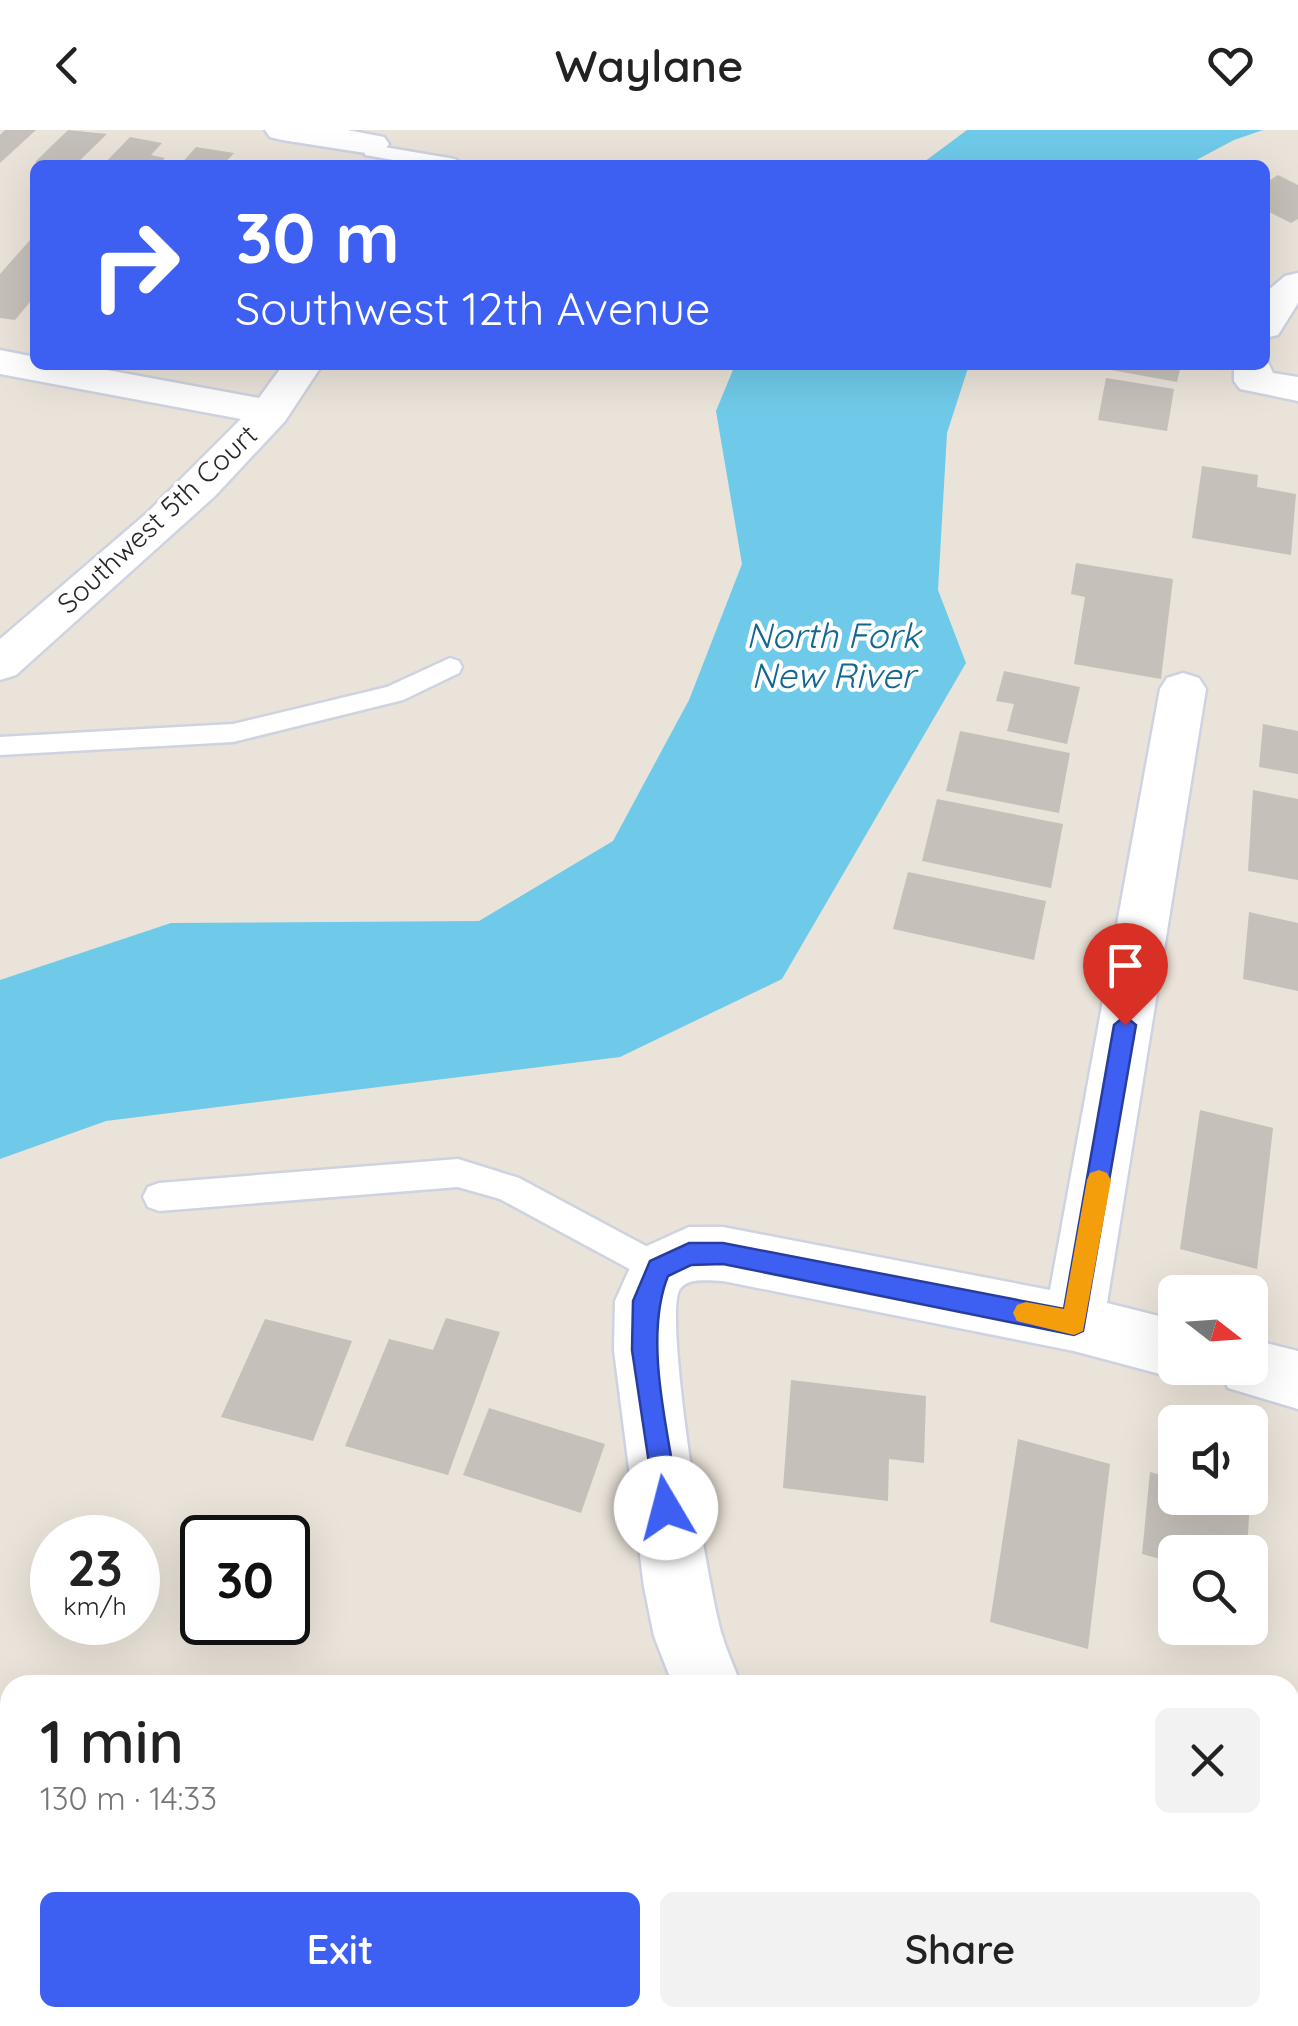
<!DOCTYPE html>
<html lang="en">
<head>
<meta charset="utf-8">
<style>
	body { margin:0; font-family:Quicksand,sans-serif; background:#f2f2f2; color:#222; height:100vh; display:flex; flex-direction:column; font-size:38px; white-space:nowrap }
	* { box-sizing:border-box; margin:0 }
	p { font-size:32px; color:#767676 }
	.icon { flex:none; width:55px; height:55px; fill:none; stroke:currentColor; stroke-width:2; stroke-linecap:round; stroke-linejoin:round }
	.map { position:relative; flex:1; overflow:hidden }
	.details { position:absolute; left:0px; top:1545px; width:1300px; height:352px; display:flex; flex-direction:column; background:#fff; border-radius:30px 30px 0 0; box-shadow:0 10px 40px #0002 }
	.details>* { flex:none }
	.hud { position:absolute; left:30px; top:30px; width:1240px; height:210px; border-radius:15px; box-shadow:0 10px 40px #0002; background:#3d60f3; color:#fff; overflow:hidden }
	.needle { width:65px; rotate:107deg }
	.controls { position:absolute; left:1158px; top:1145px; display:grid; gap:20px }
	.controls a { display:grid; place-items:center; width:110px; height:110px; border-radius:15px; background:#fff; box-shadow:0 10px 40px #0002; font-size:50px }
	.speed { position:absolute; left:30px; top:1385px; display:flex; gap:20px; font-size:50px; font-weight:700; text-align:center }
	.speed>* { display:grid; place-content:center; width:130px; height:130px; border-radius:50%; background:#fff; box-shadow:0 10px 40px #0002; line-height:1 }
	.speed small { font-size:25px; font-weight:400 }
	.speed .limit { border:5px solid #111; border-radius:15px; background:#fff; color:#111 }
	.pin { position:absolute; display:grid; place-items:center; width:85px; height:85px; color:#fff; margin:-102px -42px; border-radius:50% 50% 50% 0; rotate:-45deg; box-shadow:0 0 10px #0007 }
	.pin .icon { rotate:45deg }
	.me { position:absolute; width:110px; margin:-55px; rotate:352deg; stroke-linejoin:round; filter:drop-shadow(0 0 8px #0008) }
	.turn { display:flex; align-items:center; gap:35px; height:210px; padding:0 40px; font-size:45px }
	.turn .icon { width:130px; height:130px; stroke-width:2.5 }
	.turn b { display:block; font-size:70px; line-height:85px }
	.round { display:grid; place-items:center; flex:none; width:105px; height:105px; border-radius:15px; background:#f2f2f2 }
	.headline { display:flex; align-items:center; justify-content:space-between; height:170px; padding:0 40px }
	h1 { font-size:60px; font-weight:600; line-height:75px }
	.button { display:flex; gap:20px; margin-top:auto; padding:20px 40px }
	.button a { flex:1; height:115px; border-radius:15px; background:#3d60f3; color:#fff; font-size:40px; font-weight:600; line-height:115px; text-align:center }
	.button a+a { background:#f2f2f2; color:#222 }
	header { display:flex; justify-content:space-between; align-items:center; height:130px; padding:0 40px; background:#fff; font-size:45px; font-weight:600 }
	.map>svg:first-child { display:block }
</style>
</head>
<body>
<header><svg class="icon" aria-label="back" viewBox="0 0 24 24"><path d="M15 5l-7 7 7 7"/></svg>Waylane<svg class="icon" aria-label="heart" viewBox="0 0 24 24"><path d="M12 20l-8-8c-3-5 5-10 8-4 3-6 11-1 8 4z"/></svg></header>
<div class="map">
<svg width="1298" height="1896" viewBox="0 0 1298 1896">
	<rect width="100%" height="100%" fill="#eae3d9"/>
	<g fill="#6fcae9">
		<polygon points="967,0 1263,0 1234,10 1187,35 920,35"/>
		<polygon points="735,235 969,235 947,303 938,460 966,533 782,849 620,927 106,991 0,1029 0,850 171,793 479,791 613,711 689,570 742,434 716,281"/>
	</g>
	<g fill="#c5c0b9">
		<polygon points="5,0 36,0 0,33 0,5"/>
		<polygon points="68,0 107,4 75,35 35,32"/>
		<polygon points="130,7 162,13 151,25 165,28 158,35 103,35"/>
		<polygon points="196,17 234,23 223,35 180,35"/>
		<polygon points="1278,45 1298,55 1298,89 1291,93 1265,80 1265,53"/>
		<polygon points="30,110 35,110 35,166 15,190 0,188 0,144"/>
		<polygon points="1107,235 1181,235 1177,252 1106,239"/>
		<polygon points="1106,248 1174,259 1167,301 1098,290"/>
		<polygon points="1202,336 1258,345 1257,357 1296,364 1291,425 1192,408"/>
		<polygon points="1076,433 1173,449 1161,549 1074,534 1085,467 1071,464"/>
		<polygon points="1004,541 1080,557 1067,614 1007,601 1014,574 996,571"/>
		<polygon points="1263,594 1298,601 1298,644 1259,637"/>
		<polygon points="960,601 1070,623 1059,683 946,661"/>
		<polygon points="1253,660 1298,669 1298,750 1248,741"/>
		<polygon points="937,669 1063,694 1051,758 922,731"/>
		<polygon points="908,742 1046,771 1034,830 893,799"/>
		<polygon points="1249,782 1298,793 1298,861 1243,849"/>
		<polygon points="1200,980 1273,998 1257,1139 1180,1119"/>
		<polygon points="446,1188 500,1202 448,1345 345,1316 389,1209 433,1220"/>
		<polygon points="265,1189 352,1211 313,1311 221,1287"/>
		<polygon points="791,1250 926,1266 924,1333 889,1329 888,1371 783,1358"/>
		<polygon points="489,1278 605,1314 581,1383 463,1345"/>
		<polygon points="1018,1309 1110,1334 1088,1519 990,1492"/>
		<polygon points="1150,1342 1175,1349 1175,1368 1250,1368 1247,1422 1175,1422 1175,1433 1142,1424"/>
		<polygon points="192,1888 297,1888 294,1896 189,1896"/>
	</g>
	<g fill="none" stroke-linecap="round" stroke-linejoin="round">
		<g stroke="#cfd2e0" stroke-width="5">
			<g id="service">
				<polygon points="372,15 455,29 464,35 422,35 365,25 365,17"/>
				<polygon points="450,528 459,531 462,537 459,543 403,570 233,612 0,625 0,607 233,594 387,557"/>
				<polygon points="458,1029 519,1048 670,1129 675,1139 670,1149 659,1154 648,1149 500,1069 458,1057 159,1081 148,1077 143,1067 148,1057 159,1053"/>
				<polygon points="1290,1752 1298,1755 1298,1896 1271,1896 1271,1888 1290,1888"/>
			</g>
		</g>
		<g stroke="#cfd2e0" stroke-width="5">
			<g id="minor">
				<polygon points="265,0 347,0 384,7 389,14 384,21 372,24 282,10 270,7"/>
				<polygon points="1298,143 1298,173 1278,205 1265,208 1265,163 1285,146"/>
				<polygon points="0,220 35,227 35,235 80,235 259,268 283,235 322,235 285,291 215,366 16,545 0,550 0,509 147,383 241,289 0,244"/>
				<polygon points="1265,226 1273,243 1298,247 1298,271 1240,259 1234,251 1234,235 1265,235"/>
				<path d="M1183 543 1199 548 1206 559 1107 1173 1175 1190V1238L1197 1239 1175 1248 1074 1221 723 1151C709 1151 689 1147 680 1159 662 1183 709 1465 722 1505 727 1522 735 1539 741 1555H673L654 1506 644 1457 614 1220 615 1171 638 1120 689 1097H723L1050 1160 1160 559 1167 548Z"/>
				<polygon points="1250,1209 1298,1221 1298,1279 1228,1258 1219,1238 1250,1238"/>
				<polygon points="787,1888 863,1888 866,1896 790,1896"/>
			</g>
		</g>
		<use href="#service" fill="#fff" fill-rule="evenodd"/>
		<use href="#minor" fill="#fff" fill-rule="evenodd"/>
	</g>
	<path fill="#3d60f3" stroke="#283e9e" stroke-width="2.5" d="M1125 886 1136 895 1083 1201 1074 1205 723 1134 691 1135 668 1146C642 1210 670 1310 680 1378L676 1387 666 1391 657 1387 632 1220 633 1171 650 1131 689 1113H723L1064 1179 1114 895Z"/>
	<polygon fill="#f59e0b" points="1099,1040 1107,1043 1111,1050 1083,1201 1074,1205 1017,1191 1013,1183 1017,1175 1026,1172 1064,1179 1087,1050 1090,1043"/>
	<g text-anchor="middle" stroke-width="8" stroke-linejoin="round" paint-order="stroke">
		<g font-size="28" fill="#282828" stroke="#fff">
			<text transform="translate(157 389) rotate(-43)" y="10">Southwest 5th Court</text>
		</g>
		<g font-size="35" font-style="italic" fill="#126792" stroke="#fff">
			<text x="833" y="518">North Fork<tspan x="833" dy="40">New River</tspan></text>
		</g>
	</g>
</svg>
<div class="controls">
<a><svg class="needle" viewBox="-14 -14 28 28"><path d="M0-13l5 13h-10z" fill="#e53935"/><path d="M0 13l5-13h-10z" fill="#767676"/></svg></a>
<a><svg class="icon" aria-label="sound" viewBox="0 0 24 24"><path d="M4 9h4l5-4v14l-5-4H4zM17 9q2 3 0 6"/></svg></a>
<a><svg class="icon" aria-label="search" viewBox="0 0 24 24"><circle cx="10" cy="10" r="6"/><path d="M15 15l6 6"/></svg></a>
</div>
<div class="speed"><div>23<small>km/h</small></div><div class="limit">30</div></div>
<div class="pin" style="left:1125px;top:895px;background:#d93025"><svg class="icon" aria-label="arrive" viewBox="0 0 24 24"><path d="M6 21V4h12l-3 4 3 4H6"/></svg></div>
<svg class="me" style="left:666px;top:1378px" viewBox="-20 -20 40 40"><circle r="19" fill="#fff"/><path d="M0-13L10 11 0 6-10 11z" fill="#3d60f3"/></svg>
<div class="hud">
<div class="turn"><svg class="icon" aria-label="right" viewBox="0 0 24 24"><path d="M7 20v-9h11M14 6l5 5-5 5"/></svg><div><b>30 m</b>Southwest 12th Avenue</div></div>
</div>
<section class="details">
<div class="headline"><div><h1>1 min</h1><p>130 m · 14:33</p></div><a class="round"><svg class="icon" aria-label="close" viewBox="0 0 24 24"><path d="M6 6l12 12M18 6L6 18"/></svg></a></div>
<div class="button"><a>Exit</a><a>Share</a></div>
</section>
</div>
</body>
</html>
